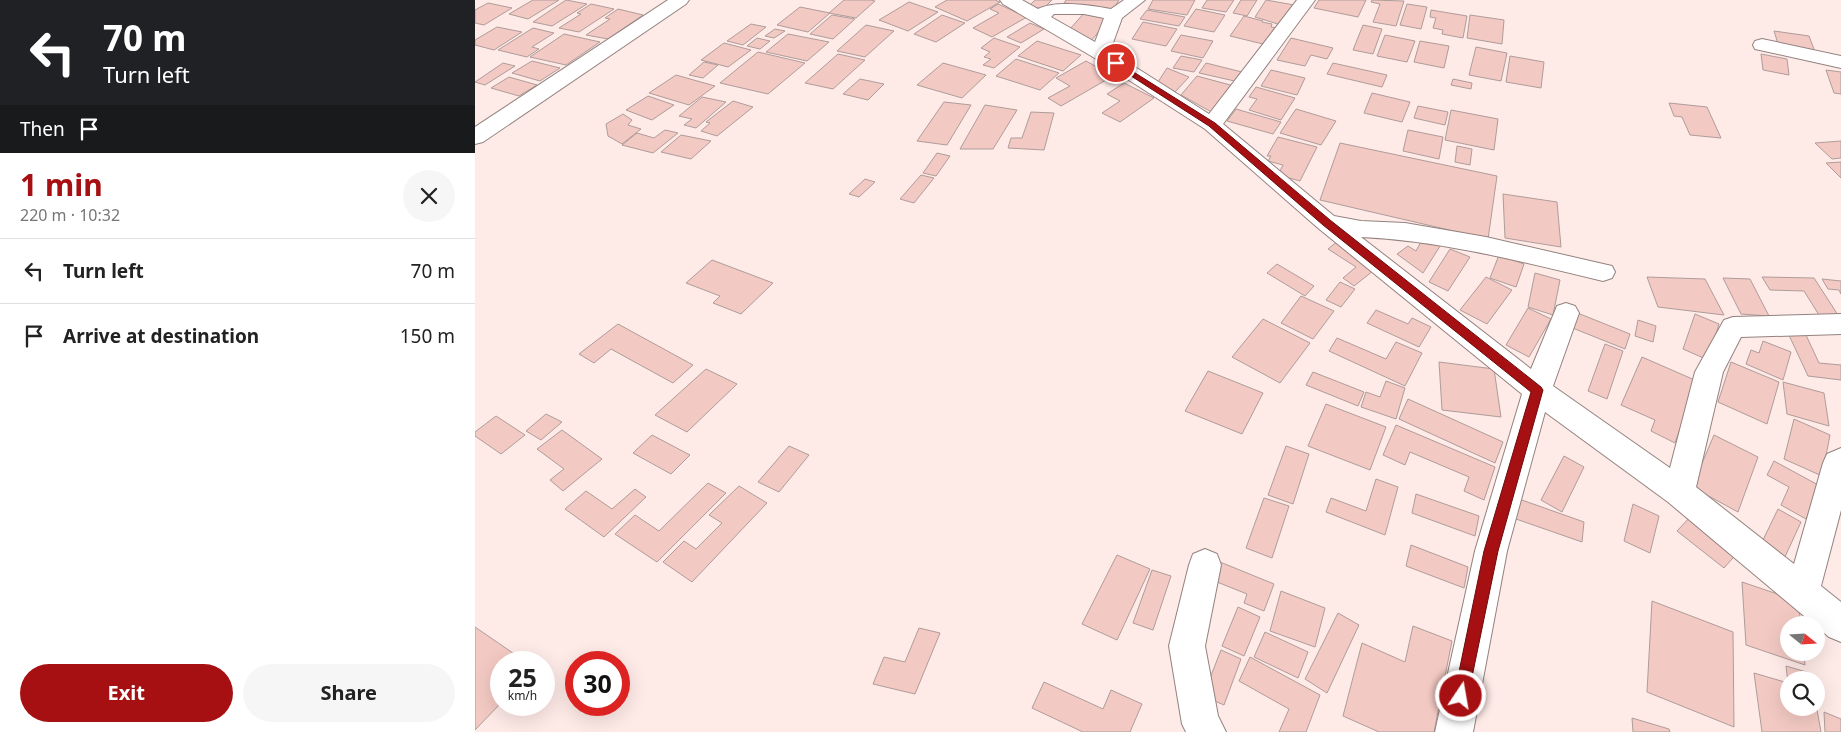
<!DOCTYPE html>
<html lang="en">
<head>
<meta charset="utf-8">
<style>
	body { margin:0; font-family:"Noto Sans",sans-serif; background:#f6f6f6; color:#222; height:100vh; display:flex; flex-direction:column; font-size:19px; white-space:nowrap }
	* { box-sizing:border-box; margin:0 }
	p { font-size:16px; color:#767676 }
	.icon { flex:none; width:28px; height:28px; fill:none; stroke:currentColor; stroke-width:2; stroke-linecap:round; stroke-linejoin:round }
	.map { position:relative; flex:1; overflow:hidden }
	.panel { display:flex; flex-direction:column; background:#fff; width:475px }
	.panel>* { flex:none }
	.guide { background:#202124; color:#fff; overflow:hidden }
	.needle { width:32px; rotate:108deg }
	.buttons { position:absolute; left:1305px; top:616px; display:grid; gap:10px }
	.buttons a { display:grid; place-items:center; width:45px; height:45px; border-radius:50%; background:#fff; box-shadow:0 5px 20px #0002; font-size:25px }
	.speed { position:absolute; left:15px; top:651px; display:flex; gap:10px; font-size:25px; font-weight:700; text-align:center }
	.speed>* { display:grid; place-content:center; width:65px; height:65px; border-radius:50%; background:#fff; box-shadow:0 5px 20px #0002; line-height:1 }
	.speed small { font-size:12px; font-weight:400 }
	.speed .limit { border:8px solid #d22; background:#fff; color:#111 }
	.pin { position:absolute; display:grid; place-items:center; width:42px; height:42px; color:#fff; margin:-21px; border:2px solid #fff; border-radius:50%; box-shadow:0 1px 5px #0007 }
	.me { position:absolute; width:55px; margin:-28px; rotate:12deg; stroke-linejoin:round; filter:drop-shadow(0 0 4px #0008) }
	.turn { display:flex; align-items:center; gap:18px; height:105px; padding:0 20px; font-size:22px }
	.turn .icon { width:65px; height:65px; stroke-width:2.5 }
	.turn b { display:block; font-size:35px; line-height:42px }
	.then { display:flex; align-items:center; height:48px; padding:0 20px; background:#0003; gap:10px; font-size:19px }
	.round { display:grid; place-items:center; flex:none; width:52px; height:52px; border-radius:26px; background:#f6f6f6 }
	.overview { display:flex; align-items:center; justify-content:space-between; height:85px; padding:0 20px }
	h1 { font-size:30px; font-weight:700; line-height:38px; color:#a61012 }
	.button { display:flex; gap:10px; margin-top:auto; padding:10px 20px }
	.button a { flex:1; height:58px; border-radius:30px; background:#a61012; color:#fff; font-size:20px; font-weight:700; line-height:58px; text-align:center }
	.button a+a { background:#f6f6f6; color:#222 }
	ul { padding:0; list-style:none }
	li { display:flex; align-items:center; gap:15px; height:65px; padding:0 20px; border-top:1px solid #e0e0e0 }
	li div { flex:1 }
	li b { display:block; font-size:19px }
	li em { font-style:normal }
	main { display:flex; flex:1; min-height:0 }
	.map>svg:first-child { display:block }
</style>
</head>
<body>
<main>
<section class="panel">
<div class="guide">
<div class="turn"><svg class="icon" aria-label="left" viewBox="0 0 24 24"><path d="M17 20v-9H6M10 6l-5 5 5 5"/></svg><div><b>70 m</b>Turn left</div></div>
<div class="then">Then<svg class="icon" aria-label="arrive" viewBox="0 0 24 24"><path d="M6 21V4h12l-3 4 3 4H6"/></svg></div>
</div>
<div class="overview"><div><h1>1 min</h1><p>220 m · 10:32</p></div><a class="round"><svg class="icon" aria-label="close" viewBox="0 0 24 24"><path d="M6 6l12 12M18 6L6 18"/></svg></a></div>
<ul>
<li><svg class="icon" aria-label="left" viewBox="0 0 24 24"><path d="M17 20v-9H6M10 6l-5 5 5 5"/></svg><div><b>Turn left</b></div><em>70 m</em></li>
<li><svg class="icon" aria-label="arrive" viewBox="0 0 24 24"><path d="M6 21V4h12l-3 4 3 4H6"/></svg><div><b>Arrive at destination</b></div><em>150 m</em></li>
</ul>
<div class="button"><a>Exit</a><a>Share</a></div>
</section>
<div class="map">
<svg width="1366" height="732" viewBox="0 0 1366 732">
	<rect width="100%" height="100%" fill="#feeae7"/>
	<g fill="#f3c9c3" stroke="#af9c9a">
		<polygon points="58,0 84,0 53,19 34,14"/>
		<polygon points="91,0 112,4 77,26 58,22"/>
		<polygon points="369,0 396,0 400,1 381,18 354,13"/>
		<polygon points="472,0 520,0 525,2 492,21 460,7"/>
		<polygon points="560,0 577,0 568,9 554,6"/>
		<polygon points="591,0 644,0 638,10 589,3"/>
		<polygon points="678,0 720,0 712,15 673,9"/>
		<polygon points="732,0 759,0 751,12 727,8"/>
		<polygon points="766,0 782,0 772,16 758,13"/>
		<polygon points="791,0 819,5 806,25 780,17"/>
		<polygon points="844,0 891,0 883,17 839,8"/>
		<polygon points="897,0 929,1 921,26 898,22 905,4 896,2"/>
		<polygon points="434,2 463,12 433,31 404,20"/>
		<polygon points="13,3 37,8 9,25 0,23 0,10"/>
		<polygon points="116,4 139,9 104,32 84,28 106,14 102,13"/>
		<polygon points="523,4 552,17 517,37 498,28 524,13 515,9"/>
		<polygon points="932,4 952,7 946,29 925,25"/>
		<polygon points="325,7 355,13 333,32 302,25"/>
		<polygon points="143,9 168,15 133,39 111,35 135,19 130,18"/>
		<polygon points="721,9 750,15 739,32 709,26"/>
		<polygon points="672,10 710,17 704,26 665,19"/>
		<polygon points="956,10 992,16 988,38 967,34 968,30 958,28 961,18 955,17"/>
		<polygon points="610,12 636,17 616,41 595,29"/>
		<polygon points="357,15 380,19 358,39 335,34"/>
		<polygon points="467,15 490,23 461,42 439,34"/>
		<polygon points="995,15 1029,20 1027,44 992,38"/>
		<polygon points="769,16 788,21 787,22 797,24 796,27 803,28 792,45 755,36"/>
		<polygon points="668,22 702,29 691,46 657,39"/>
		<polygon points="555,23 569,29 546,43 532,37"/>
		<polygon points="276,24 291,27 268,45 252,41"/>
		<polygon points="391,25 419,31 390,57 362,51"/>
		<polygon points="888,25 907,29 898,54 878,50"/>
		<polygon points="22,27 47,32 19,50 0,45 0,40"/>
		<polygon points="58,28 79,33 57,47 64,49 52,57 23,50"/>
		<polygon points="300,29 310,31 299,38 290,36"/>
		<polygon points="1299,31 1334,36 1340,52 1304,47"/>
		<polygon points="89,34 125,42 91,65 55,57"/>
		<polygon points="313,34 354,42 332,61 291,52"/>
		<polygon points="706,35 738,41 728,58 696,51"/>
		<polygon points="910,35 940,41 932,62 902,56"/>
		<polygon points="282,38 295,41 285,49 272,46"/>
		<polygon points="519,38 545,47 519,68 508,65 516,59 509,57 515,52 506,48"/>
		<polygon points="816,38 858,48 852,59 836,55 830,66 802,60"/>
		<polygon points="562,41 606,55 588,71 543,56"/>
		<polygon points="945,41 974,46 969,68 939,62"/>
		<polygon points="249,43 276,50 253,67 226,60"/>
		<polygon points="1001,47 1032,53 1026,81 994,75"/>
		<polygon points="283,52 330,63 293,94 245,83"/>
		<polygon points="363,54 390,60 358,89 330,83"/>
		<polygon points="1286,54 1312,59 1314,75 1288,70"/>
		<polygon points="706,56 727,60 719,72 698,68"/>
		<polygon points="1035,56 1069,62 1066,88 1031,82"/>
		<polygon points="541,59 584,73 565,90 521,76"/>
		<polygon points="57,61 85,68 65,81 37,73"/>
		<polygon points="611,61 638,76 586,106 573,98 595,86 581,78"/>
		<polygon points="229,62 243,65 228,78 214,75"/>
		<polygon points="28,63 40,66 10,85 0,82"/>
		<polygon points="468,63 511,75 487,98 442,85"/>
		<polygon points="731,63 771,73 764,82 724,73"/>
		<polygon points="858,63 912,75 907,87 852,74"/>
		<polygon points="692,68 714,77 700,92 683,82"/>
		<polygon points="796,70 830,78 822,95 786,86"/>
		<polygon points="1351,70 1366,72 1366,94 1359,93"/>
		<polygon points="201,75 240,86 214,105 174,93"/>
		<polygon points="722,76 759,86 740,114 706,95"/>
		<polygon points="34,77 62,85 44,96 16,88"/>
		<polygon points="385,79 409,84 393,100 368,94"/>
		<polygon points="978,79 997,83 996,89 976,85"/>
		<polygon points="649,83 679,98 645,122 627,113 645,101 632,94"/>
		<polygon points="781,87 820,98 806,120 774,110 782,99 774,97"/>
		<polygon points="897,93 935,102 927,122 889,113"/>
		<polygon points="173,96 199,105 177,120 151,110"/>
		<polygon points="227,97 251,102 221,128 209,125 217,119 204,116"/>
		<polygon points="258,101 278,107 242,136 226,131 235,123 231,122"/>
		<polygon points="469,102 496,105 472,145 442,141"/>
		<polygon points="1194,103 1232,107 1246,138 1215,135 1207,117 1199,116"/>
		<polygon points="510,105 542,110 518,149 485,149"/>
		<polygon points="943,106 973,112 970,125 939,118"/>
		<polygon points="761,109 806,122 798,134 752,121"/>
		<polygon points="821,109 861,121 846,145 805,133"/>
		<polygon points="976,110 1023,119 1019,150 970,140"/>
		<polygon points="556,112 579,113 569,150 533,148 536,138 547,138"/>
		<polygon points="148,114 157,120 153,125 166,129 147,144 133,136 131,124"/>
		<polygon points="190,130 203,133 178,153 147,145 162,133 179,138"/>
		<polygon points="933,130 968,137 964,159 928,151"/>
		<polygon points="206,135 236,141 216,159 186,152"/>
		<polygon points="803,137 842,147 825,181 803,175 808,165 793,161 796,156 792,156"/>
		<polygon points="1366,141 1366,158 1357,159 1340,143"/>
		<polygon points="865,143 1022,176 1013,239 845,200"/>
		<polygon points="982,146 997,149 995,165 980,162"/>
		<polygon points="462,153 475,156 461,176 448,173"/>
		<polygon points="1366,162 1366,178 1351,163"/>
		<polygon points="446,175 459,178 439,203 425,199"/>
		<polygon points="390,179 400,182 384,197 374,194"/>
		<polygon points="1028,194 1082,202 1086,247 1030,238"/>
		<polygon points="948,238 967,243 948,273 922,254 933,246 941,251"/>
		<polygon points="863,241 903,267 879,286 868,278 881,267 853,249"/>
		<polygon points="975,249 995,257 973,291 954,282"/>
		<polygon points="1024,255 1049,264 1041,287 1015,278"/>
		<polygon points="237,260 298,283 266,314 238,303 245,296 211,283"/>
		<polygon points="802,264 839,286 830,296 792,273"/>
		<polygon points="1060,273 1085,280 1078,315 1053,307"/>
		<polygon points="1011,277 1037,290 1012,324 985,310"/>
		<polygon points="1172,277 1230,279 1249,315 1183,307"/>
		<polygon points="1287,277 1339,278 1363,315 1344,315 1329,291 1295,290"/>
		<polygon points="1248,278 1275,279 1294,316 1266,314"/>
		<polygon points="1347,279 1366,281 1366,294 1364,290 1353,289"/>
		<polygon points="865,282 880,289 866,307 851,300"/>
		<polygon points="826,296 859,311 838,339 806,323"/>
		<polygon points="1053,308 1076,319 1054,357 1031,345"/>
		<polygon points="901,310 933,324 937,318 956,327 944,347 892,323"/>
		<polygon points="1100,312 1155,334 1150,349 1095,327"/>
		<polygon points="1220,314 1244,324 1233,360 1208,349"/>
		<polygon points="788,319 835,343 805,383 757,357"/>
		<polygon points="1163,320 1181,326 1178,342 1160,336"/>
		<polygon points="143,324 218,365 198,383 136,349 119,363 104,354"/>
		<polygon points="1313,333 1331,335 1344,363 1366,365 1366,380 1333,376"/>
		<polygon points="862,338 911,359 921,342 947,353 930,386 854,351"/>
		<polygon points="1288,341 1316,352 1308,380 1271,364 1276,350 1284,353"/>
		<polygon points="1130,344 1148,351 1132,399 1113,391"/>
		<polygon points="1167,357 1222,381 1200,443 1176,431 1180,420 1146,405"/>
		<polygon points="964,362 1019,369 1026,417 967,410"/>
		<polygon points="1256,362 1304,382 1292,424 1243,402"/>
		<polygon points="231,369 262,384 212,432 180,415"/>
		<polygon points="733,371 788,393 767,434 710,411"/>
		<polygon points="838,372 889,392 883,406 831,385"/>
		<polygon points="911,381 930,388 921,419 886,407 891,392 905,397"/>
		<polygon points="1308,382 1349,393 1354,426 1312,414"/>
		<polygon points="933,399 1028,442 1020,463 924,419"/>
		<polygon points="851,404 911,427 895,470 833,446"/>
		<polygon points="71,414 87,422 66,440 51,431"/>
		<polygon points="21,416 50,435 26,454 0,436 0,432"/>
		<polygon points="1319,419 1355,435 1347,476 1309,459"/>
		<polygon points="921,425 1020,467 1009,500 989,491 994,477 935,452 930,465 908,455"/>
		<polygon points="87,430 127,459 88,491 75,480 89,469 62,449"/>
		<polygon points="177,435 215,455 196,474 158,453"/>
		<polygon points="1239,435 1283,457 1263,512 1217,487"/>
		<polygon points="314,446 334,455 304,492 283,482"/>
		<polygon points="811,446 834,454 818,504 793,495"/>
		<polygon points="1089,456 1109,467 1087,512 1066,500"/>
		<polygon points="1299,461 1345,486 1331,519 1306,505 1314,487 1292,475"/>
		<polygon points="901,479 923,487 910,535 851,512 856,498 891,511"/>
		<polygon points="233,483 251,493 182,562 140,534 160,515 184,531"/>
		<polygon points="264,486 292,503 217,582 188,562 209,541 221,549 247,523 234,515"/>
		<polygon points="160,489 171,497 129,537 90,509 111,491 137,509"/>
		<polygon points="941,494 1004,516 1000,536 937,513"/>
		<polygon points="789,498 814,506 797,558 771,548"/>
		<polygon points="1044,499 1109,522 1107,542 1041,519"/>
		<polygon points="1158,504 1184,516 1175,553 1149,541"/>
		<polygon points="1303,509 1326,522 1309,559 1286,544"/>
		<polygon points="1217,515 1264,551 1249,568 1202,531"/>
		<polygon points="936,545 993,567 989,588 931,566"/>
		<polygon points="642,555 675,569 642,640 607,624"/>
		<polygon points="745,562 799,584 789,611 769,603 772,594 737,580"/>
		<polygon points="677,570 696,576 678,630 658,623"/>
		<polygon points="1267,582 1323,601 1326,625 1314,625 1314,652 1329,652 1330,665 1271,645"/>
		<polygon points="806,591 850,608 840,647 795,631"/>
		<polygon points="1177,601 1258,632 1259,727 1172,692"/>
		<polygon points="763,607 785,617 769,656 747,646"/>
		<polygon points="863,613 884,625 852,693 830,679"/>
		<polygon points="938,626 977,641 959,732 904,732 868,716 887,643 930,662"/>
		<polygon points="0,627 51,662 26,662 26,703 0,730"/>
		<polygon points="444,628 465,633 440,694 398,684 409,657 430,662"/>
		<polygon points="790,632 833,652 823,678 779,657"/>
		<polygon points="746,650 766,659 749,705 728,696"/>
		<polygon points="775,657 845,695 831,732 804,732 814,709 764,681"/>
		<polygon points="1311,666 1335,673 1337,680 1314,680 1314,708 1341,708 1341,704 1346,732 1287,732 1279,673 1313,683"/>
		<polygon points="569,682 628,709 636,690 667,704 655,732 608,732 557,708"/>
		<polygon points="1349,712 1366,719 1366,732 1350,732"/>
		<polygon points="1157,718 1194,729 1195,732 1158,732"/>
	</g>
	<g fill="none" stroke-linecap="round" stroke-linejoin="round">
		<g stroke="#93827f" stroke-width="2">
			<g id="minor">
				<polygon points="193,0 214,0 211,4 8,142 0,144 0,127"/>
				<path d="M525 0H547L563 9C580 0 616 5 636 9L649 0H670L647 18 635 51 734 114 822 0H840L748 124 859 216 886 221 930 223 1011 237 1137 266 1140 272 1137 278 1128 281C1048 262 969 241 886 237L1056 369 1082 306 1091 303 1100 306 1104 313 1078 386 1195 468 1220 372 1249 320 1258 317 1366 314V334L1266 337 1248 372 1221 487 1319 564 1348 463 1352 454 1366 448V510L1346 586 1366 602V642L1354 637 1193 502 1070 412 1032 551 998 732H960L1000 551 1047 394 843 228 730 129 618 57 528 4ZM579 14H609L629 18 620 42 576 17Z"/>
				<polygon points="1287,39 1366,56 1366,68 1280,49 1278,45 1280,41"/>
				<polygon points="730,549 742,554 746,565 730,646 743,716 751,732 711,732 707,724 694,646 714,565 718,554"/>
			</g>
		</g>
		<use href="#minor" fill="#fff" fill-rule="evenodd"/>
	</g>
	<polygon fill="#a61012" stroke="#6c0a0c" points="641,61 740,123 855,220 1066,387 1068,390 1023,551 992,701 986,703 981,701 979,696 1009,551 1056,392 848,225 734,126 639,65 637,63"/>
</svg>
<div class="buttons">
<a><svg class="needle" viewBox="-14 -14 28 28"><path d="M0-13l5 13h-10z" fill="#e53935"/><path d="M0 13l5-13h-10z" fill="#767676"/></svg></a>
<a><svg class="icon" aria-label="search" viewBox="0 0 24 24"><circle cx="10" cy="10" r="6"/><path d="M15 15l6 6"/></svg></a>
</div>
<div class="speed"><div>25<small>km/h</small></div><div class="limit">30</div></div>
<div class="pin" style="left:641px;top:63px;background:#d93025"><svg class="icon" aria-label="arrive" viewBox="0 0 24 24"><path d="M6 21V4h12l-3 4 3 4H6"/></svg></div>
<svg class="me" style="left:986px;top:696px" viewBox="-20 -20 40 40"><circle r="17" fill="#a61012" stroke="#fff" stroke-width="3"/><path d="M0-11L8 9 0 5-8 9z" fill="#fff"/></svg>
</div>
</main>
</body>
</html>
